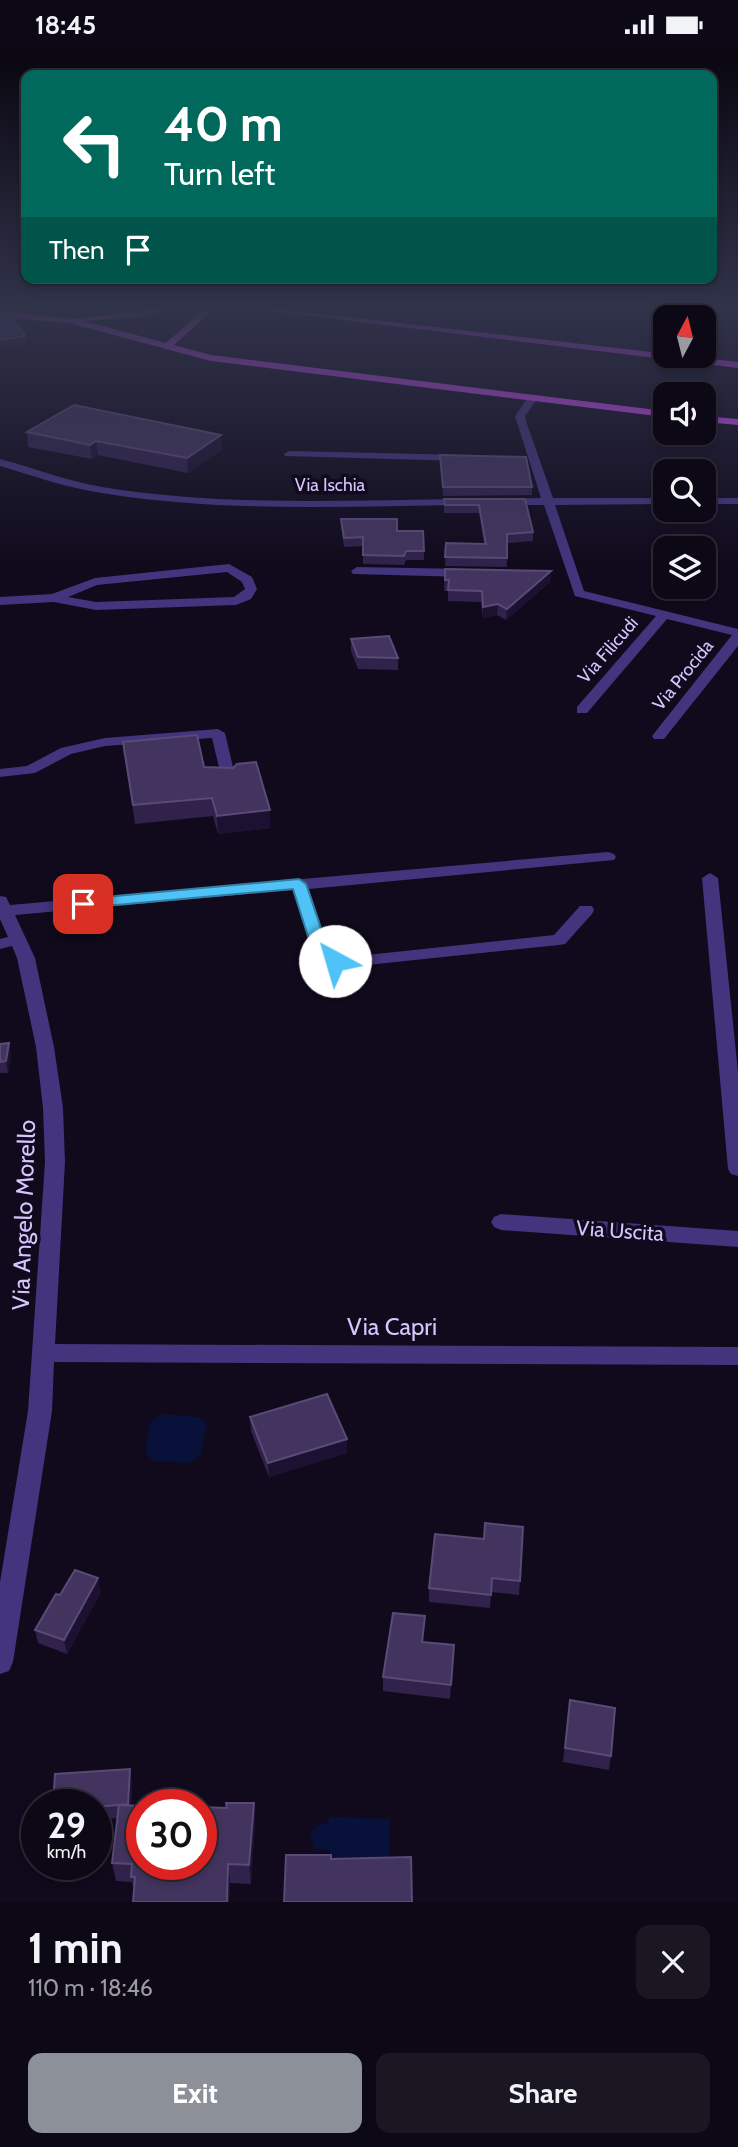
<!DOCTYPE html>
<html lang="en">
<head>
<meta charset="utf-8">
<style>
	body { margin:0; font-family:Cabin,sans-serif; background:#1a1622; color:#f1f3f6; height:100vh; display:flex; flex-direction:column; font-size:26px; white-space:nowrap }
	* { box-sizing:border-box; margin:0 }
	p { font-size:23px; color:#9a9aa0 }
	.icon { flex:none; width:38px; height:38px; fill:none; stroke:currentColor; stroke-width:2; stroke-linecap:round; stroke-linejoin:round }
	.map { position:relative; height:1853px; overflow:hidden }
	.details { display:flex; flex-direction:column; background:#0c0815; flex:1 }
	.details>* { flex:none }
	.hud { position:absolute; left:21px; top:21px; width:696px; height:214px; border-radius:14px; box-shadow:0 4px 10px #0003,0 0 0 2px #2c2934; background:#00695c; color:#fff; overflow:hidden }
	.needle { width:46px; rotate:7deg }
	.fabs { position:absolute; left:653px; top:256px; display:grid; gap:14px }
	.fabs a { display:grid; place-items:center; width:63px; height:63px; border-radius:14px; background:#0c0815; box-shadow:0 4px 10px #0003,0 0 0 2px #2c2934; font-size:35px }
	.speed { position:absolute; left:21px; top:1740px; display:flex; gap:14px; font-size:35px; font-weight:700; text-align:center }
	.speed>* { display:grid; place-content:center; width:91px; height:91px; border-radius:50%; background:#0c0815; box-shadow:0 4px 10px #0003,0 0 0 2px #2c2934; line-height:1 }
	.speed small { font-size:18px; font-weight:400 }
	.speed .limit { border:10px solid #d22; background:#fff; color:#111 }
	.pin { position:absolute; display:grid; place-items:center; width:60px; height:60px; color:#fff; margin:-30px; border-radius:14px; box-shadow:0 4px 10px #0006 }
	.me { position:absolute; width:77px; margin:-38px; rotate:321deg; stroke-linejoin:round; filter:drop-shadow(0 0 5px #0008) }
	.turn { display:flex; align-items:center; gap:24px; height:147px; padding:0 28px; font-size:32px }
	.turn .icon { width:91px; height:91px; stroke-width:2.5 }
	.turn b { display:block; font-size:49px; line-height:60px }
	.then { display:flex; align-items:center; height:66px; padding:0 28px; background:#0003; gap:14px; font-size:26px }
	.round { display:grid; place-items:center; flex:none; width:74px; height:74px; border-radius:14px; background:#1a1622 }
	.overview { display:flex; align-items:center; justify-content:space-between; height:119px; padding:0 28px }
	h1 { font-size:42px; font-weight:700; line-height:52px }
	.cta { display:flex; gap:14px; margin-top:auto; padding:14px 28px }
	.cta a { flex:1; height:80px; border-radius:14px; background:#8c9099; color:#fff; font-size:28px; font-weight:700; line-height:80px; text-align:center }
	.cta a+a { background:#1a1622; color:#f1f3f6 }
	.status { display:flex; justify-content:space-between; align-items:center; height:49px; padding:0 35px; background:#0c0815; direction:ltr }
	.status svg { height:19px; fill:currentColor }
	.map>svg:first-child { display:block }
</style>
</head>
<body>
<div class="status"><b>18:45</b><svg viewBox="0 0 49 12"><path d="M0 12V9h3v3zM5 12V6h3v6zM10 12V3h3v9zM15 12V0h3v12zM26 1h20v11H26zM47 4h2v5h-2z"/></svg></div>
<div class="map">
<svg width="738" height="1853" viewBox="0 0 738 1853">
	<rect width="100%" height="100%" fill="#100a1c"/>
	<g fill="#071139">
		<polygon points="163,1365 199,1368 207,1376 200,1407 189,1414 153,1412 145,1403 151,1372"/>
		<polygon points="329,1768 390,1770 389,1813 330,1810 330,1801 315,1800 310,1785 317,1776 328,1774"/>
	</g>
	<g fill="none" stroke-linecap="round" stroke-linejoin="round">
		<g fill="#42347d" fill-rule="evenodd">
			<polygon points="193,258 204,258 211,262 207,265"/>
			<polygon points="284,258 293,258 286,265 280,265"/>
			<polygon points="529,347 538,349 525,367 526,372 553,449 665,449 665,455 555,456 584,542 738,580 738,597 664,690 654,690 652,687 732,586 667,570 587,664 577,664 577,658 656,567 575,547 544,456 503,456 497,453 503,450 541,449 515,367"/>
			<polygon points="289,402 464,406 469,409 464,412 285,407 284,405"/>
			<path d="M0 410C34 419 67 432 102 438 223 458 346 451 468 450L474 453 468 456C346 457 223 464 102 444 67 439 34 427 0 417Z"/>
			<rect x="704" y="449" width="34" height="6"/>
			<path d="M229 515 252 528 257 540 251 550 236 556 96 561 54 553 0 556V548L52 545 95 529ZM227 523 242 533 245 540 234 548 96 553 68 548 97 536Z"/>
			<polygon points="357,518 466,520 472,524 466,528 353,525 351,522"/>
			<polygon points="218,680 225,684 236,731 234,734 224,734 222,731 212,689 105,697 71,705 35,724 0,728 0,720 27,717 61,699 105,689"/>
			<polygon points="608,803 614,805 616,808 614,811 309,840 330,903 348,908 554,886 580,857 592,857 594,861 592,865 565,895 559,896 348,918 316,910 293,841 15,866 35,909 54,998 63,1059 65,1113 55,1295 738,1298 738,1316 54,1313 52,1362 13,1613 9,1622 0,1625 0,1533 28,1362 45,1113 43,1059 36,998 17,909 12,897 0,900 0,890 8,888 0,870 0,847 6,848 10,856"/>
			<polygon points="710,824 718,829 738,1023 738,1127 731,1125 728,1120 702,829"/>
			<polygon points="501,1165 738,1182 738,1198 501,1181 494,1178 491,1173 494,1168"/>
		</g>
		<g fill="#d84cff" fill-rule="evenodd">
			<polygon points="166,258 182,258 145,267 84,272 166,294 207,258 216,258 174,296 211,306 665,362 665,368 211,312 69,274 0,268 0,262 76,270"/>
			<polygon points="238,258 261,258 738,313 738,319"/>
			<polygon points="704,367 738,370 738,376 704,373"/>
		</g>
	</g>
	<g fill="#30224b">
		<polygon points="27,383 221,386 222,401 188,424 98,406 92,410 28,398"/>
		<polygon points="440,406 532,438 532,446 443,447"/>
		<polygon points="444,450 525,450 533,483 533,492 507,494 507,518 445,517 446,494 484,495 479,464 444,464"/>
		<polygon points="341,470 397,482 424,502 424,511 406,511 404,516 363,515 363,497 344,498 341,478"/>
		<polygon points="445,520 551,522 550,533 506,571 497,566 483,569 481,553 448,552 448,542 444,542"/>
		<polygon points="351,590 398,609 398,621 358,620 351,602"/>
		<polygon points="123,693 204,718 271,779 218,785 213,767 135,775"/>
		<polygon points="9,994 11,1006 8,1024 0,1024 0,995"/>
		<polygon points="250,1368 347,1390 347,1404 269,1428 251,1382"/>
		<polygon points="484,1490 520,1532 519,1546 491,1543 490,1559 429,1553 429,1539"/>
		<polygon points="101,1543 67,1605 38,1594 35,1581 60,1546"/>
		<polygon points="425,1567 423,1594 454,1596 450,1650 383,1642 383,1628"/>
		<polygon points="570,1651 611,1707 609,1721 563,1713"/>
		<polygon points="132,1733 131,1756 227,1759 254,1754 255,1773 251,1835 230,1834 229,1853 133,1853 134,1844 132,1833 116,1832 112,1814 118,1769 96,1771 96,1755"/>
	</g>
	<g fill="#1c1130">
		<polygon points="26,287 27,295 0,299 0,291"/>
		<polygon points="221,386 222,401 188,424 187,409"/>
		<polygon points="96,392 98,406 92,410 90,396"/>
		<polygon points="551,522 550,533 506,571 507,560"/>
		<polygon points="498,555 497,566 483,569 483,558"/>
		<polygon points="270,761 271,779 218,785 217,767"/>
		<polygon points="9,994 11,1006 8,1024 6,1012"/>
		<polygon points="347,1390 347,1404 269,1428 268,1414"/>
		<polygon points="98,1529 101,1543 67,1605 64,1591"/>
		<polygon points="130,1720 132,1733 131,1768 128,1755"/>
		<polygon points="254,1754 255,1773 251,1835 249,1816"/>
		<polygon points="228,1815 230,1834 229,1853 227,1853"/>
	</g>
	<g fill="#42345e" stroke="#594a77" stroke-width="2">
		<polygon points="0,261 7,263 26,287 0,291"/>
		<polygon points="74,356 221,386 187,409 96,392 90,396 27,383"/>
		<polygon points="440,406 526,408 532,438 443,438"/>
		<polygon points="444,450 525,450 533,483 507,485 507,509 445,508 446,494 486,495 479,456 445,456"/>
		<polygon points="341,470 397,470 397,482 423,482 424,502 406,502 404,507 363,506 363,488 344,489"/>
		<polygon points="445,520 551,522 507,560 498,555 483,558 482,542 448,541 449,531 445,531"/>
		<polygon points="389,587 398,609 358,608 351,590"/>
		<polygon points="197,686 204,718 233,719 237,715 256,713 270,761 217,767 212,749 133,756 123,693"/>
		<polygon points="9,994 6,1012 0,1013 0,995"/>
		<polygon points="327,1345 347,1390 268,1414 250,1368"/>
		<polygon points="485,1474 523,1478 520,1532 492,1529 491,1546 429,1539 435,1485 484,1490"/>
		<polygon points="75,1521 98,1529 64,1591 35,1581 56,1545 60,1546"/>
		<polygon points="393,1564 425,1567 422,1593 454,1596 451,1636 383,1628"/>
		<polygon points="570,1651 615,1659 611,1707 565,1699"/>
		<polygon points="130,1720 128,1755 96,1758 96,1755 53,1755 55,1725"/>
		<polygon points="226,1754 254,1754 249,1816 228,1815 227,1853 133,1853 135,1828 131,1828 132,1815 112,1814 119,1756 142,1757 142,1815 201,1815 201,1758 227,1759"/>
		<polygon points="286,1806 331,1806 331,1810 411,1808 412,1853 284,1853"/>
	</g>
	<linearGradient id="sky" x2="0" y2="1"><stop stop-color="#09060f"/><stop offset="0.5" stop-color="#31334b"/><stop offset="1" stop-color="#31334b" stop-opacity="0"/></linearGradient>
	<rect width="738" height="517" fill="url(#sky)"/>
	<polygon fill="#4fc3f7" stroke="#337fa1" stroke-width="2" points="299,830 306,835 329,903 341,909 341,915 330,915 314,906 293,840 83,859 75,855 83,850"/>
	<g text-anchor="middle" stroke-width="7" stroke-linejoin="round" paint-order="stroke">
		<g font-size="18" fill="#d5c5ff" stroke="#100a1c">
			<text x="330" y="442">Via Ischia</text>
			<text transform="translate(608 601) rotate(-49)" y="6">Via Filicudi</text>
			<text transform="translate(683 626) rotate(-51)" y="6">Via Procida</text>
		</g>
		<g font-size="21" fill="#d5c5ff" stroke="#100a1c">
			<text transform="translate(620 1182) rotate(4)" y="7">Via Uscita</text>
		</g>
		<g font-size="24" fill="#d5c5ff" stroke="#100a1c">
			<text transform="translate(24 1166) rotate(-88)" y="8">Via Angelo Morello</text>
			<text x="392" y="1286">Via Capri</text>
		</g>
	</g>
</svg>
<div class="fabs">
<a><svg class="needle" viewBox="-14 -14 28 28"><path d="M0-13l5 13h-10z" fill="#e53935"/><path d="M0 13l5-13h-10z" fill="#9a9aa0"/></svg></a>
<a><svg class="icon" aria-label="sound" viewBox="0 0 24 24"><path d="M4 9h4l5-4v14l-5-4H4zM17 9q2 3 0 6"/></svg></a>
<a><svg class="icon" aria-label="search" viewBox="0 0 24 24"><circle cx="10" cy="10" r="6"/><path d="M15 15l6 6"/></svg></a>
<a><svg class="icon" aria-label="layers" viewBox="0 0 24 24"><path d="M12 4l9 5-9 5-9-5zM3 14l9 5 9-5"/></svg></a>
</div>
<div class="speed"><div>29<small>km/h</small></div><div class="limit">30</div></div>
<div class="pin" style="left:83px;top:855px;background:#d93025"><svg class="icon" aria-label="arrive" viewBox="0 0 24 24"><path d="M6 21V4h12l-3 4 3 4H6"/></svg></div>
<svg class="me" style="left:335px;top:912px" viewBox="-20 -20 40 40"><circle r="19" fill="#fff"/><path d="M0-13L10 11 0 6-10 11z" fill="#4fc3f7"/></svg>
<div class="hud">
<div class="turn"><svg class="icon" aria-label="left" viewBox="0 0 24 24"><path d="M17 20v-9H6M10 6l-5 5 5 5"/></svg><div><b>40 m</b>Turn left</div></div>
<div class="then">Then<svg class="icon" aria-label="arrive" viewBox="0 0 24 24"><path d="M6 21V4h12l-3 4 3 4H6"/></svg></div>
</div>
</div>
<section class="details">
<div class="overview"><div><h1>1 min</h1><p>110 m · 18:46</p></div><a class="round"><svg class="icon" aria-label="close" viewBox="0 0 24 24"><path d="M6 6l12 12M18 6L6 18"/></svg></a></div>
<div class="cta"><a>Exit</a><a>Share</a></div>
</section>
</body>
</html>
